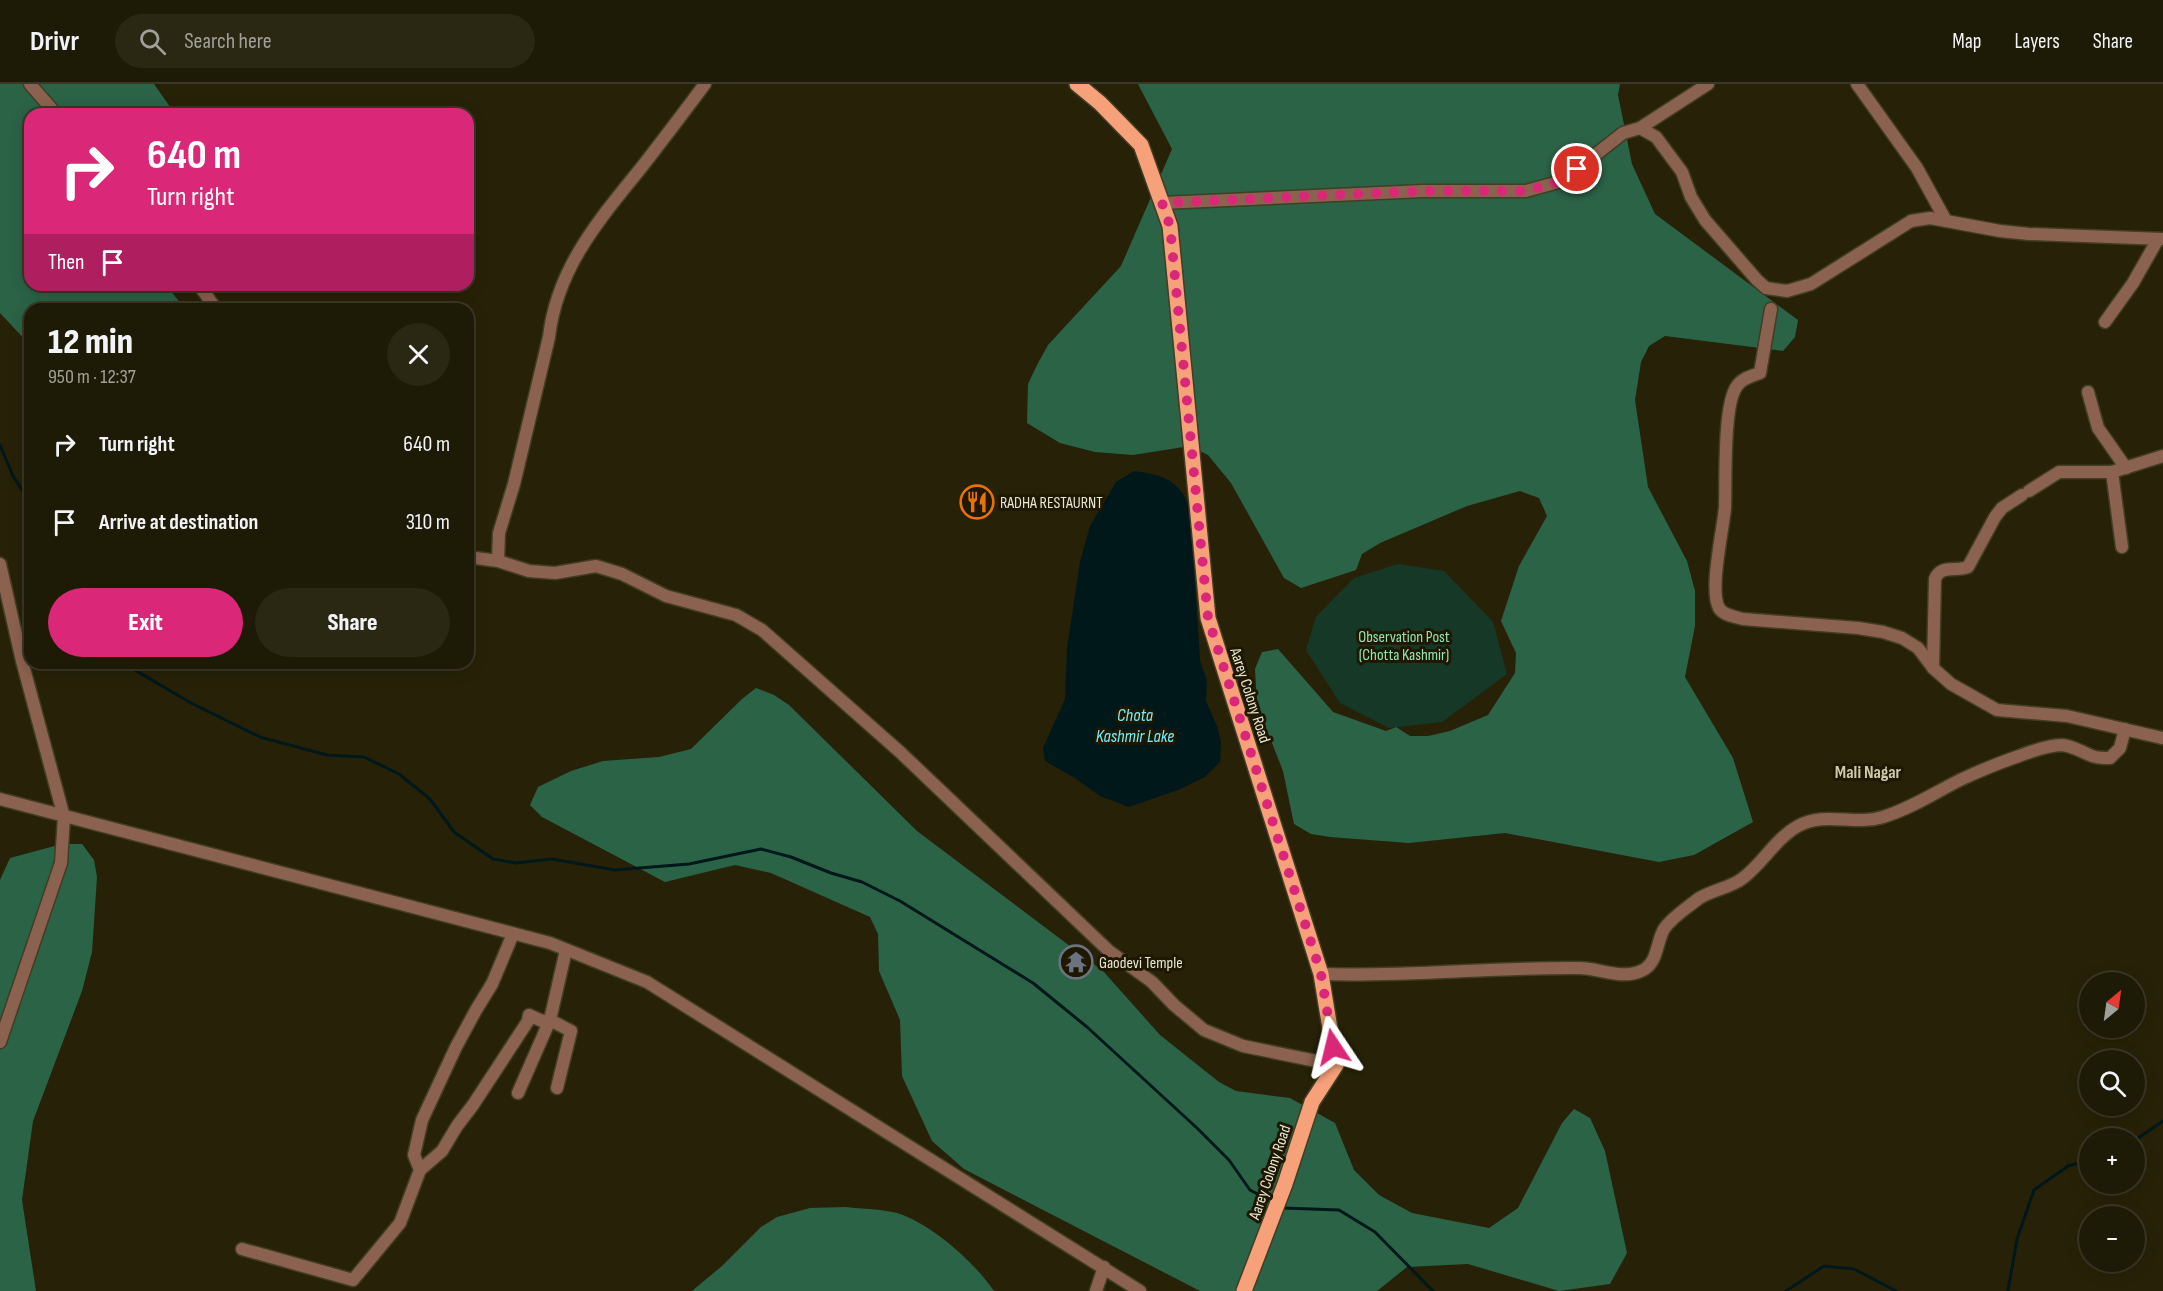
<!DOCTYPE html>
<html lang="en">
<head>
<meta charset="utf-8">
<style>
	body { margin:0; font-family:"Sofia Sans Condensed",sans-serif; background:#2a2713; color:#f1f3f6; height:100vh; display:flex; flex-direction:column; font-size:22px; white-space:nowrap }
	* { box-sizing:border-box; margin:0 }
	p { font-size:20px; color:#a0a19a }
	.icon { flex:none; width:33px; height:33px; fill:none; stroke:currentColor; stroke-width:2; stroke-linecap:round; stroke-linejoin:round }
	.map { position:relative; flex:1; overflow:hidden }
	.side { position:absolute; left:24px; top:219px; width:450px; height:366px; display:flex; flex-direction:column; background:#1d1a05; border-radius:18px; box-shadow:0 3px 15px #0003,0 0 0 2px #3b3827 }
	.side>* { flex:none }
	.hud { position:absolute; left:24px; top:24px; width:450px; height:183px; border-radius:18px; box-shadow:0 3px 15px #0003,0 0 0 2px #3b3827; background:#db2777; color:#fff; overflow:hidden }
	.needle { width:39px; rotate:29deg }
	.fabs { position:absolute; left:2079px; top:888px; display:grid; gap:12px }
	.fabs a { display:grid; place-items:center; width:66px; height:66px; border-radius:50%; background:#1d1a05; box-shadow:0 3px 15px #0003,0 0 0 2px #3b3827; font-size:30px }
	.pin { position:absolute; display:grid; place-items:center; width:51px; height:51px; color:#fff; margin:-26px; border:3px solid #fff; border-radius:50%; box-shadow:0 2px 6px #0007 }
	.me { position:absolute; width:66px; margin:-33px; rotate:350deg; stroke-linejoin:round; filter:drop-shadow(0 0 4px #0008) }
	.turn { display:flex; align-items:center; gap:21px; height:126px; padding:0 24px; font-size:27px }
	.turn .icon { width:78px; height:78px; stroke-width:2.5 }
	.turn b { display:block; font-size:42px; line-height:51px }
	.then { display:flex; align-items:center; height:57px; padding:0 24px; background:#0003; gap:12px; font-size:22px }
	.round { display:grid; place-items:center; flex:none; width:63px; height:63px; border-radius:32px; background:#2a2713 }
	.overview { display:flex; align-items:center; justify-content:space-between; height:102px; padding:0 24px }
	h1 { font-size:36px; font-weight:800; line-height:45px }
	.primary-button { display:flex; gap:12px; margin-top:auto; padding:12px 24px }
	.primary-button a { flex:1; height:69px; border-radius:36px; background:#db2777; color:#fff; font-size:24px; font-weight:800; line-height:69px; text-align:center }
	.primary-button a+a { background:#2a2713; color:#f1f3f6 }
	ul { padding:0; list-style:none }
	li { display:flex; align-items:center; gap:18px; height:78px; padding:0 24px }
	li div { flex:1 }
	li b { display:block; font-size:22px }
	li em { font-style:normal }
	header { display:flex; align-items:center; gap:36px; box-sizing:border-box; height:84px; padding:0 30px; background:#1d1a05; border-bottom:2px solid #3b3827 }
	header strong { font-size:28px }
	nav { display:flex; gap:33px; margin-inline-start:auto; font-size:21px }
	.search { width:420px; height:54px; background:#2a2713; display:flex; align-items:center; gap:15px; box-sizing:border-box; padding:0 21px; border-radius:33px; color:#a0a19a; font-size:22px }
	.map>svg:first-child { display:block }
</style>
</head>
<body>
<header>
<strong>Drivr</strong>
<div class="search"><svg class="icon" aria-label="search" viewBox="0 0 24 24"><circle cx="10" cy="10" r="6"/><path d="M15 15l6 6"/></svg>Search here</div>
<nav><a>Map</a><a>Layers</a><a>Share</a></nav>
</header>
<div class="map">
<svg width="2163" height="1207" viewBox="0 0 2163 1207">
	<rect width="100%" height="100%" fill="#272207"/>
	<polygon fill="#163927" points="1398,480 1444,487 1493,538 1507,590 1442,638 1389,644 1340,619 1306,566 1316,533 1354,494"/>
	<g fill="#2b6347">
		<polygon points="0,0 154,0 175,30 30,30 30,201 166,201 185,225 30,225 30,261 0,229"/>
		<polygon points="1138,0 1620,0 1618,11 1632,80 1655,130 1798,236 1795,253 1783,267 1665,252 1649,262 1641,278 1635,316 1648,403 1687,477 1695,507 1695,542 1685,593 1733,674 1753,738 1694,771 1659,778 1505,749 1409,759 1330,753 1311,750 1294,740 1283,687 1257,621 1255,585 1262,568 1278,565 1333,628 1386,647 1396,643 1410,652 1428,652 1450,647 1488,631 1515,589 1516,569 1501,537 1519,482 1547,432 1539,414 1520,407 1467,422 1380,459 1362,470 1356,486 1301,504 1284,494 1231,399 1208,371 1190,362 1133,371 1095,368 1060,359 1027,339 1028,300 1037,281 1048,261 1121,182 1172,65"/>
		<polygon points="756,604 774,611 789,621 917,747 1103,887 1160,951 1219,998 1236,1007 1290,1014 1335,1039 1354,1086 1379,1111 1412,1129 1489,1144 1518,1124 1562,1039 1574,1025 1590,1034 1605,1067 1627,1169 1610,1200 1559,1207 1468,1180 1407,1183 1377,1207 1200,1207 964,1085 932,1057 902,992 900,936 879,887 878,850 870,833 771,789 735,781 665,798 542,733 530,721 538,703 571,687 603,677 659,673 691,665 742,615"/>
		<polygon points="62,760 82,760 94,776 97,793 92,868 82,907 33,1037 22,1116 36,1207 0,1207 0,796 10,774"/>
		<path d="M846 1123C863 1125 881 1125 897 1129 932 1140 974 1178 994 1207H692L722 1182 761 1143 777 1133 810 1124Z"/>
	</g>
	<path fill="#01181b" d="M1134 387C1164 391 1177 395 1190 423L1200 576 1207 597 1206 617 1217 642 1221 658 1220 678 1205 693 1178 706 1129 723 1100 712 1075 694 1045 677 1043 664 1065 615 1067 564 1080 478 1090 442 1116 398Z"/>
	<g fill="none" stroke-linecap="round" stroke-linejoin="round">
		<g stroke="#01181b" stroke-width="3">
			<polyline points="0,361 13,392 30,418"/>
			<polyline points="123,579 191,619 260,653 327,671 364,673 399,690 430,715 454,748 493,775 516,779 552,775 615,786 689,780 761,765 791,773 831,789 862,798 900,817 1033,899 1087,943 1197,1044 1229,1076 1250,1106 1272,1118"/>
			<polyline points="2134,1057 2163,1037"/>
			<polyline points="1283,1124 1339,1126 1375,1148 1433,1207"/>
			<polyline points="1786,1207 1824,1182 1854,1185 1896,1207"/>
			<polyline points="2008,1207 2017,1155 2034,1106 2068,1082 2090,1076"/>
		</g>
		<g stroke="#423d24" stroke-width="15">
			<g id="minor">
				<polyline points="30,0 56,30"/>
				<polyline points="1857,0 1917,84 1945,135"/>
				<polyline points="1640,44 1656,53 1682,88 1691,113 1705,136 1757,196 1766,204 1787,207 1811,200 1911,137 1930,134 2000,147 2029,150 2163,155"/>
				<polyline points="1162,119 1423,107 1526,107 1562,97 1623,49 1640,44 1708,0"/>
				<polyline points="199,201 216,225"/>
				<path d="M1771 225 1760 289C1752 292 1742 294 1737 302 1723 320 1726 398 1725 424 1723 446 1709 506 1719 524 1723 531 1735 533 1743 535L1858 544 1883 548 1902 554 1918 564 1933 584 1951 600 1997 626 2067 632 2162 654"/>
				<polyline points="2105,238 2133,199 2158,155"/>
				<polyline points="2088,308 2098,344 2126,384"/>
				<polyline points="2112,388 2122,463"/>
				<polyline points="2029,407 2059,388 2112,388 2163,372"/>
				<polyline points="468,473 498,477 529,487 555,489 596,482 622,490 666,512 736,531 762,546 900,668 1109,867 1152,898 1174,921 1204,946 1243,962 1336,981"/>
				<path d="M498 477 499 449 514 400 549 253C557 184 599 136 641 84 663 56 684 28 705 0"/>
				<polyline points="0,480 22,577 64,733 61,779 0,958"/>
				<path d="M1933 584 1935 495C1941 480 1956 488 1968 483L1995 433 2002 424 2022 411"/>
				<polyline points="0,715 550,859 647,898 1140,1207"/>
				<polyline points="513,850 492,900 476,926 456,963 422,1036 414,1071 420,1086 442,1067 457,1042 473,1021 528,937 529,931 542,937 550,936 566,866"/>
				<path d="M1321 890C1407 893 1492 883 1579 884 1599 884 1621 896 1641 887 1658 880 1656 859 1664 845 1672 833 1687 824 1698 815 1711 806 1731 804 1743 794 1763 779 1776 754 1798 742 1826 727 1854 742 1883 733 1910 725 1934 709 1960 696 1979 687 1999 679 2019 672 2032 667 2048 661 2062 661 2073 662 2082 668 2092 672 2097 674 2104 674 2110 674L2120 664 2125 645"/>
				<polyline points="518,1009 550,936 571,947 557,1004"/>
				<polyline points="242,1165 353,1196 400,1139 420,1086"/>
				<polyline points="1096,1207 1104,1183"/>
			</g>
		</g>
		<g stroke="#423d24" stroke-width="18">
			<polyline id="major" points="1077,0 1100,19 1141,61 1170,142 1208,534 1321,890 1336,981 1312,1018 1285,1100 1244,1207"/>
		</g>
		<use href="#minor" stroke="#8b624f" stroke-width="12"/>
		<use href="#major" stroke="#f7a17a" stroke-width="15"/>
	</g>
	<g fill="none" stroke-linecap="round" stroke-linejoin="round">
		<polyline stroke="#db2777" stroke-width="10" stroke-dasharray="0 18" points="1333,963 1321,890 1208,534 1170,142 1162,119 1423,107 1526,107 1562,97 1577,85"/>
	</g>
	<defs>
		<g id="restaurant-ring" transform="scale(1.725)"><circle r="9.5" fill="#1e1801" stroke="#e8710a" stroke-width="1.5"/><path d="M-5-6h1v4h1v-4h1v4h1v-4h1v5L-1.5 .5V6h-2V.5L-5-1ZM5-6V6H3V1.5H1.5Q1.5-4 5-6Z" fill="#e8710a"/></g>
		<g id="temple-ring" transform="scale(1.725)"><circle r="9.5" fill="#1e1801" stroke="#6b7280" stroke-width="1.5"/><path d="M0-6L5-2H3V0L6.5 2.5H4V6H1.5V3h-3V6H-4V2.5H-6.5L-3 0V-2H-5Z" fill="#6b7280"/></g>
	</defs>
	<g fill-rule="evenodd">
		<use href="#restaurant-ring" x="977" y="418"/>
		<use href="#temple-ring" x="1076" y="878"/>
	</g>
	<g text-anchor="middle" stroke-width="6" stroke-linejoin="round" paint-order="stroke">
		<g font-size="16" fill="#e9e6d6" stroke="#1e1801" text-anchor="start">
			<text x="1000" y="424">RADHA RESTAURNT</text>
			<text x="1099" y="884">Gaodevi Temple</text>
		</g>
		<g font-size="16" fill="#8fe4b6" stroke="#1e1801">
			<text x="1404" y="558">Observation Post<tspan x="1404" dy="18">(Chotta Kashmir)</tspan></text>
		</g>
		<g font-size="16" fill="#e9e6d6" stroke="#1e1801">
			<text transform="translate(1251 611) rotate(72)" y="6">Aarey Colony Road</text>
			<text transform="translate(1269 1088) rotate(-71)" y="6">Aarey Colony Road</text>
		</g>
		<g font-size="18" font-style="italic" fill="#79ebf9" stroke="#1e1801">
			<text x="1135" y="637">Chota<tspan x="1135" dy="21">Kashmir Lake</tspan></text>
		</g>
		<g font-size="18" font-weight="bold" fill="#cfc9aa" stroke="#1e1801">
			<text x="1868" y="694">Mali Nagar</text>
		</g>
	</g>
</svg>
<div class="fabs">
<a><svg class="needle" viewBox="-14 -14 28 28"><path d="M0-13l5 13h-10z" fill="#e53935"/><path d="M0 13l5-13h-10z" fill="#a0a19a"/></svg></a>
<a><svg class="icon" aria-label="search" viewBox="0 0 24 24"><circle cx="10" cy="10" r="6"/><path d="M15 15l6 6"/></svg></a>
<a>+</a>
<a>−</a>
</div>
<div class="pin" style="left:1577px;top:85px;background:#d93025"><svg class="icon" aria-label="arrive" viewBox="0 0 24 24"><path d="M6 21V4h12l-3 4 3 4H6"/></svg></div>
<svg class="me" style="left:1333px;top:963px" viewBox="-20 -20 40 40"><path d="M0-17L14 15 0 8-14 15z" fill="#db2777" stroke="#fff" stroke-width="4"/></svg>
<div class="hud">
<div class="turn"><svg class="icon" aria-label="right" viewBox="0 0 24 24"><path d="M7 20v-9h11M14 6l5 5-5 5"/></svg><div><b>640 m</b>Turn right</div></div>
<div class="then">Then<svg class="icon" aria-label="arrive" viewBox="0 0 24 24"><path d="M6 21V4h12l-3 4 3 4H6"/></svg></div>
</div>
<section class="side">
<div class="overview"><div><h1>12 min</h1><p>950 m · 12:37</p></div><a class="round"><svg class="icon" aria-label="close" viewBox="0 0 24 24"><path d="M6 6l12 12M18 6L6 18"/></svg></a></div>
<ul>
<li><svg class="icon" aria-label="right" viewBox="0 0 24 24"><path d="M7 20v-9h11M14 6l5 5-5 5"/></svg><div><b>Turn right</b></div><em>640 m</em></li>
<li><svg class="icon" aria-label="arrive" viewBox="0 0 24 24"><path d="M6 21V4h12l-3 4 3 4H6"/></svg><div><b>Arrive at destination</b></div><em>310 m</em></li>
</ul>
<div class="primary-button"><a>Exit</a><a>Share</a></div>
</section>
</div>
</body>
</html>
